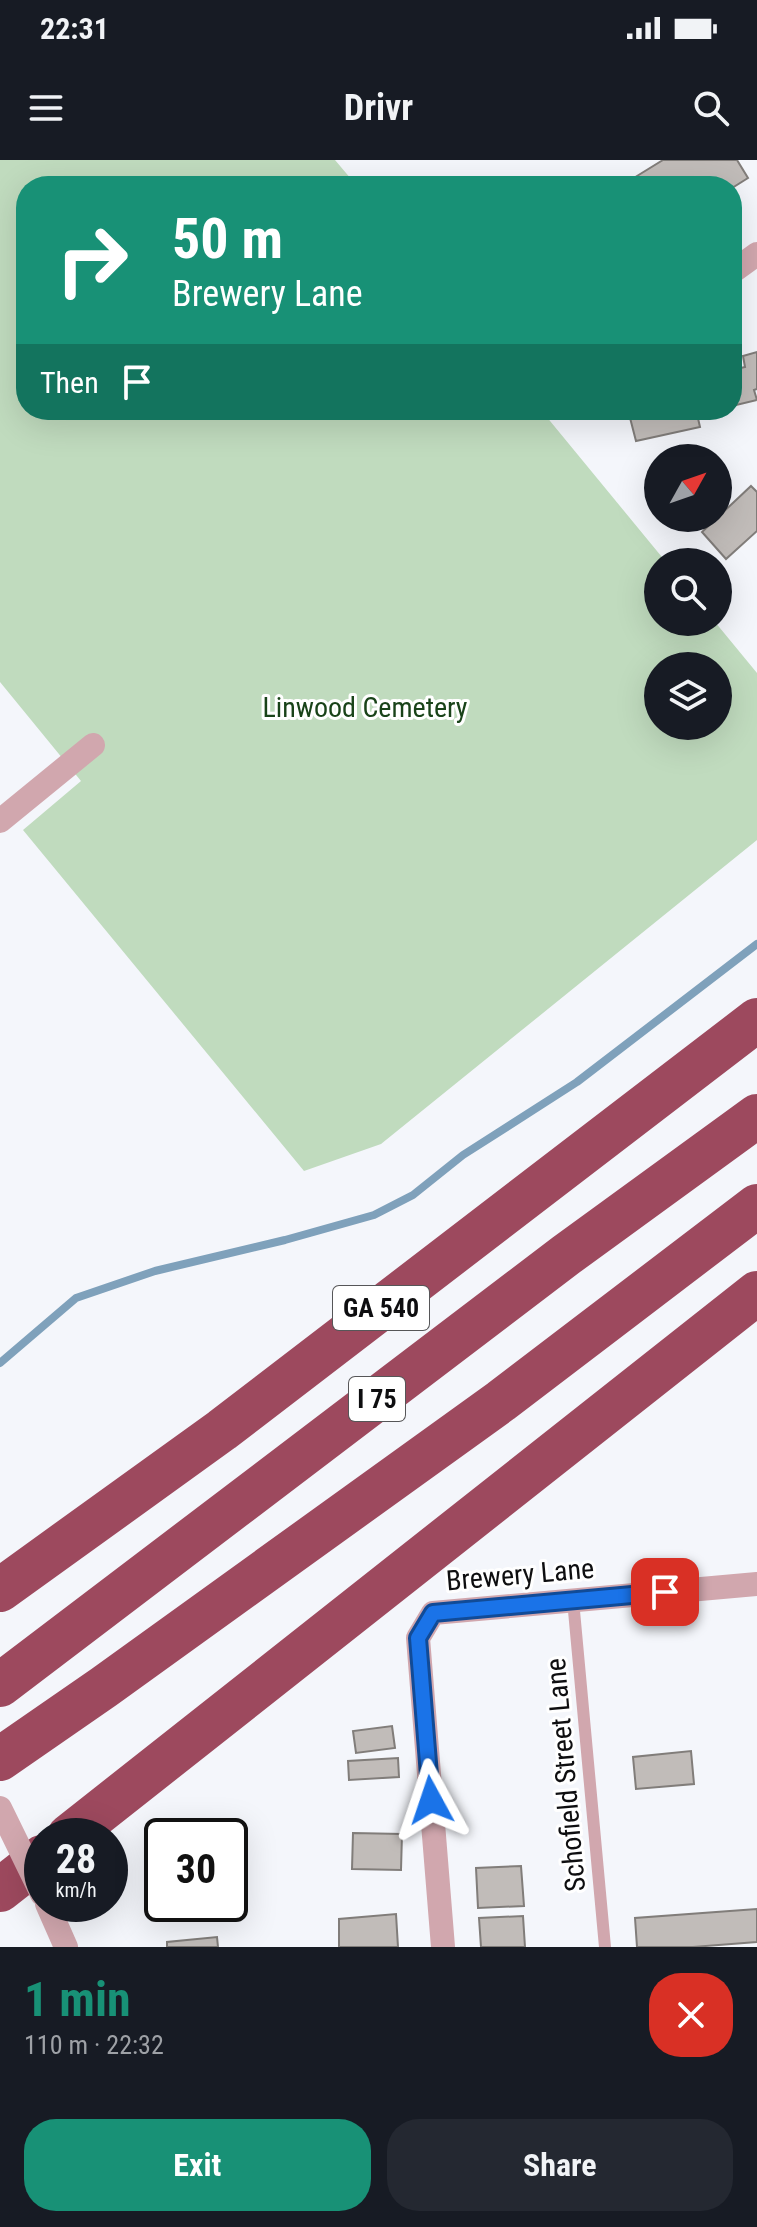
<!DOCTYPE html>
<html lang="en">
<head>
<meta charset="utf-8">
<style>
	body { margin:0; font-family:"Roboto Condensed",sans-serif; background:#242831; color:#f1f3f6; height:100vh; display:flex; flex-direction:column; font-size:30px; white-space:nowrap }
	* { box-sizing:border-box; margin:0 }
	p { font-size:26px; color:#9ea1a6 }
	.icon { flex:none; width:44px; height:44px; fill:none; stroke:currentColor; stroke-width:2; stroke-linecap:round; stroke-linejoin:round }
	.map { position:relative; height:1787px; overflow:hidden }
	.sheet { display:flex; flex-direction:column; background:#171b24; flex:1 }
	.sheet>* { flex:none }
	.guide { position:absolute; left:16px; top:16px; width:726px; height:244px; border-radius:32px; box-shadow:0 8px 32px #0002; background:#189176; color:#fff; overflow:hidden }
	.needle { width:52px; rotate:50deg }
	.tools { position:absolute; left:644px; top:284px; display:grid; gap:16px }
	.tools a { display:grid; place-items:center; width:88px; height:88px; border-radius:50%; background:#171b24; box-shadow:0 8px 32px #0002; font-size:40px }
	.speed { position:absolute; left:24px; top:1658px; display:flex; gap:16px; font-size:40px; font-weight:700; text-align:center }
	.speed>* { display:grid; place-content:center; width:104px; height:104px; border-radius:50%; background:#171b24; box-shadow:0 8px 32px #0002; line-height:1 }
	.speed small { font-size:20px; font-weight:400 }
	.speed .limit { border:4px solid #111; border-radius:12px; background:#fff; color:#111 }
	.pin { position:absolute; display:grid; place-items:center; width:68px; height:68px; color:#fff; margin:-34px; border-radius:16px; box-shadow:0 4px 12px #0006 }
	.me { position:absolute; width:88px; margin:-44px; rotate:355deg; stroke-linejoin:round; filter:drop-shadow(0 0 6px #0008) }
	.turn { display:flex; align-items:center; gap:28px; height:168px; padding:0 24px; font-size:36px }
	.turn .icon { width:104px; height:104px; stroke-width:2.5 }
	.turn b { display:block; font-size:56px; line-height:68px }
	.then { display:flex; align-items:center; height:76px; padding:0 24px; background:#0003; gap:16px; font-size:30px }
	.round { display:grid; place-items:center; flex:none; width:84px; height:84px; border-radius:32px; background:#242831 }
	.headline { display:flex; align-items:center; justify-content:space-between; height:136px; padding:0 24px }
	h1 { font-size:48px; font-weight:700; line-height:60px; color:#189176 }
	.cta { display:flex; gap:16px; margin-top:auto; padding:16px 24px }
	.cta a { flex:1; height:92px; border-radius:32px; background:#189176; color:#fff; font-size:32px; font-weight:700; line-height:92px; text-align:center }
	.cta a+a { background:#242831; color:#f1f3f6 }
	.status { display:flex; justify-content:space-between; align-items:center; height:56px; padding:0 40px; background:#171b24; direction:ltr }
	.status svg { height:22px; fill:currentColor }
	header { display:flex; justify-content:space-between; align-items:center; height:104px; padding:0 24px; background:#171b24; font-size:36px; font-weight:700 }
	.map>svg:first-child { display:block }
</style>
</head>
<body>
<div class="status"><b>22:31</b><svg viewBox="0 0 49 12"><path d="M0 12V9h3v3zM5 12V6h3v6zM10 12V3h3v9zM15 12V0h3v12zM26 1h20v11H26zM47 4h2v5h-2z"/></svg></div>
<header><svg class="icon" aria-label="menu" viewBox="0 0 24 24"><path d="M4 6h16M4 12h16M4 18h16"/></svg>Drivr<svg class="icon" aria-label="search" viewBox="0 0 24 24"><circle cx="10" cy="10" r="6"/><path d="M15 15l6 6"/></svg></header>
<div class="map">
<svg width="757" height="1787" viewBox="0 0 757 1787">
	<rect width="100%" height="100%" fill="#f4f6fb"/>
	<path fill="#c0dbbe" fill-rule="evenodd" d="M0 0H335L357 26H26V250H541L666 402H658V462H715L757 513V680L381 984 304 1011 23 670 81 621 0 522ZM658 506H718V566H658Z"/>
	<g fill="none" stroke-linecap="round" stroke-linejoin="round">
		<polyline stroke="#7fa1bb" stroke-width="8" points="0,1203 76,1138 155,1111 285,1080 374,1055 413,1035 463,995 577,922 757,784"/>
	</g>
	<g fill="#c1bcb9" stroke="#817d7a" stroke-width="2">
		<polygon points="663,0 737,0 748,18 732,28 625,26 624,24"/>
		<polygon points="757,192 757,229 754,230 757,240 732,246 732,210 745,207 743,196"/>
		<polygon points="628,250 716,250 697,254 700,267 636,281"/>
		<polygon points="751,326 757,332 757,371 726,399 702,372"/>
		<polygon points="392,1566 395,1588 356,1593 353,1571"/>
		<polygon points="691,1591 694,1624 636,1629 633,1597"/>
		<polygon points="398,1598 399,1617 349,1620 348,1601"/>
		<polygon points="226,1662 228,1676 181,1676 180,1667"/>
		<polygon points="353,1673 402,1674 401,1710 352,1709"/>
		<polygon points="521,1706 524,1746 478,1748 476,1708"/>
		<polygon points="170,1744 220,1744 220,1749 171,1752"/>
		<polygon points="757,1749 757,1782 693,1787 637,1787 635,1758"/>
		<polygon points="396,1754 398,1787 339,1787 339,1759"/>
		<polygon points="523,1756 525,1787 481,1787 479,1758"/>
		<polygon points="217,1777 218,1787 167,1787 167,1782"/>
	</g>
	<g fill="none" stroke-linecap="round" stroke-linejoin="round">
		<polyline stroke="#d1a7ae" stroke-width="12" points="573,1440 605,1787"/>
		<g stroke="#d1a7ae" stroke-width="24">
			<polyline points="732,112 757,94"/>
			<polyline points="0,661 93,585"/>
			<polyline points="47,1744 66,1787"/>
			<polyline points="443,1787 418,1478 433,1453 757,1424"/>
		</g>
		<g stroke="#9d495e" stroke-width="44">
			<polyline points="0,1430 222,1270 757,860"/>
			<polyline points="0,1525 566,1095 757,956"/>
			<polyline points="0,1599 104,1527 501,1241 757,1046"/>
			<polyline points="69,1676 757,1133"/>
			<polyline points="0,1730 42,1697"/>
		</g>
		<polyline stroke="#d1a7ae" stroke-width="24" points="0,1648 42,1734"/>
	</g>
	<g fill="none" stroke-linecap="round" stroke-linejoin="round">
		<g stroke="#114b97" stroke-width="20">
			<polyline id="route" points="431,1640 418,1478 433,1453 665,1432"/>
		</g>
		<use href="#route" stroke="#1a73e8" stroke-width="14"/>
	</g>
	<g text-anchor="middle" stroke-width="6" stroke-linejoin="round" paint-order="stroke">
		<g fill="#fff" stroke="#565658" stroke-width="2">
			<rect x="333" y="1126" width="96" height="44" rx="6"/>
			<rect x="349" y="1217" width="56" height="44" rx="6"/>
		</g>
		<g font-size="26" font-weight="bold" fill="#0e0e10">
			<text x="381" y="1157">GA 540</text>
			<text x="377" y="1248">I 75</text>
		</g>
		<g font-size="28" fill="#194319" stroke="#fff">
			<text x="365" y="557">Linwood Cemetery</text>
		</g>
		<g font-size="28" fill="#0e0e10" stroke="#fff">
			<text transform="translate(520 1414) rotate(-5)" y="10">Brewery Lane</text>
			<text transform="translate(565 1615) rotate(-95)" y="10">Schofield Street Lane</text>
		</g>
	</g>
</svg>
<div class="tools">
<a><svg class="needle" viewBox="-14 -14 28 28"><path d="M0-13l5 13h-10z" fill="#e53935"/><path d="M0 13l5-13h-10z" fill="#9ea1a6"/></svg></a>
<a><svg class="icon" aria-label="search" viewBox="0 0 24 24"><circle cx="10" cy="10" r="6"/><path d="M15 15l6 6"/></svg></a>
<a><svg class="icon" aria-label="layers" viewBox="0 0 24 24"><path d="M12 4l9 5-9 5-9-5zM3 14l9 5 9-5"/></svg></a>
</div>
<div class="speed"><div>28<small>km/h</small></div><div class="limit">30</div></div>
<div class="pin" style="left:665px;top:1432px;background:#d93025"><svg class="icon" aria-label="arrive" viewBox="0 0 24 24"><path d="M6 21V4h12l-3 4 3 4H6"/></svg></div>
<svg class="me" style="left:431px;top:1640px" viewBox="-20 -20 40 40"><path d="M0-17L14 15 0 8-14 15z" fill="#1a73e8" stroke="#fff" stroke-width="4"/></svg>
<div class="guide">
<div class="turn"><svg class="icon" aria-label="right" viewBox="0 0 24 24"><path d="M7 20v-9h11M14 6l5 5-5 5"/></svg><div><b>50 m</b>Brewery Lane</div></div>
<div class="then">Then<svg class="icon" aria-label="arrive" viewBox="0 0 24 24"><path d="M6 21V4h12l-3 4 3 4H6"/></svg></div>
</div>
</div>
<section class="sheet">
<div class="headline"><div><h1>1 min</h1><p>110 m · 22:32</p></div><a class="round" style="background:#d93025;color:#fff"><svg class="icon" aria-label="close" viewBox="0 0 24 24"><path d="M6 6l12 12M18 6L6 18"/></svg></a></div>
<div class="cta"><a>Exit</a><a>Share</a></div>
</section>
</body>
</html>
